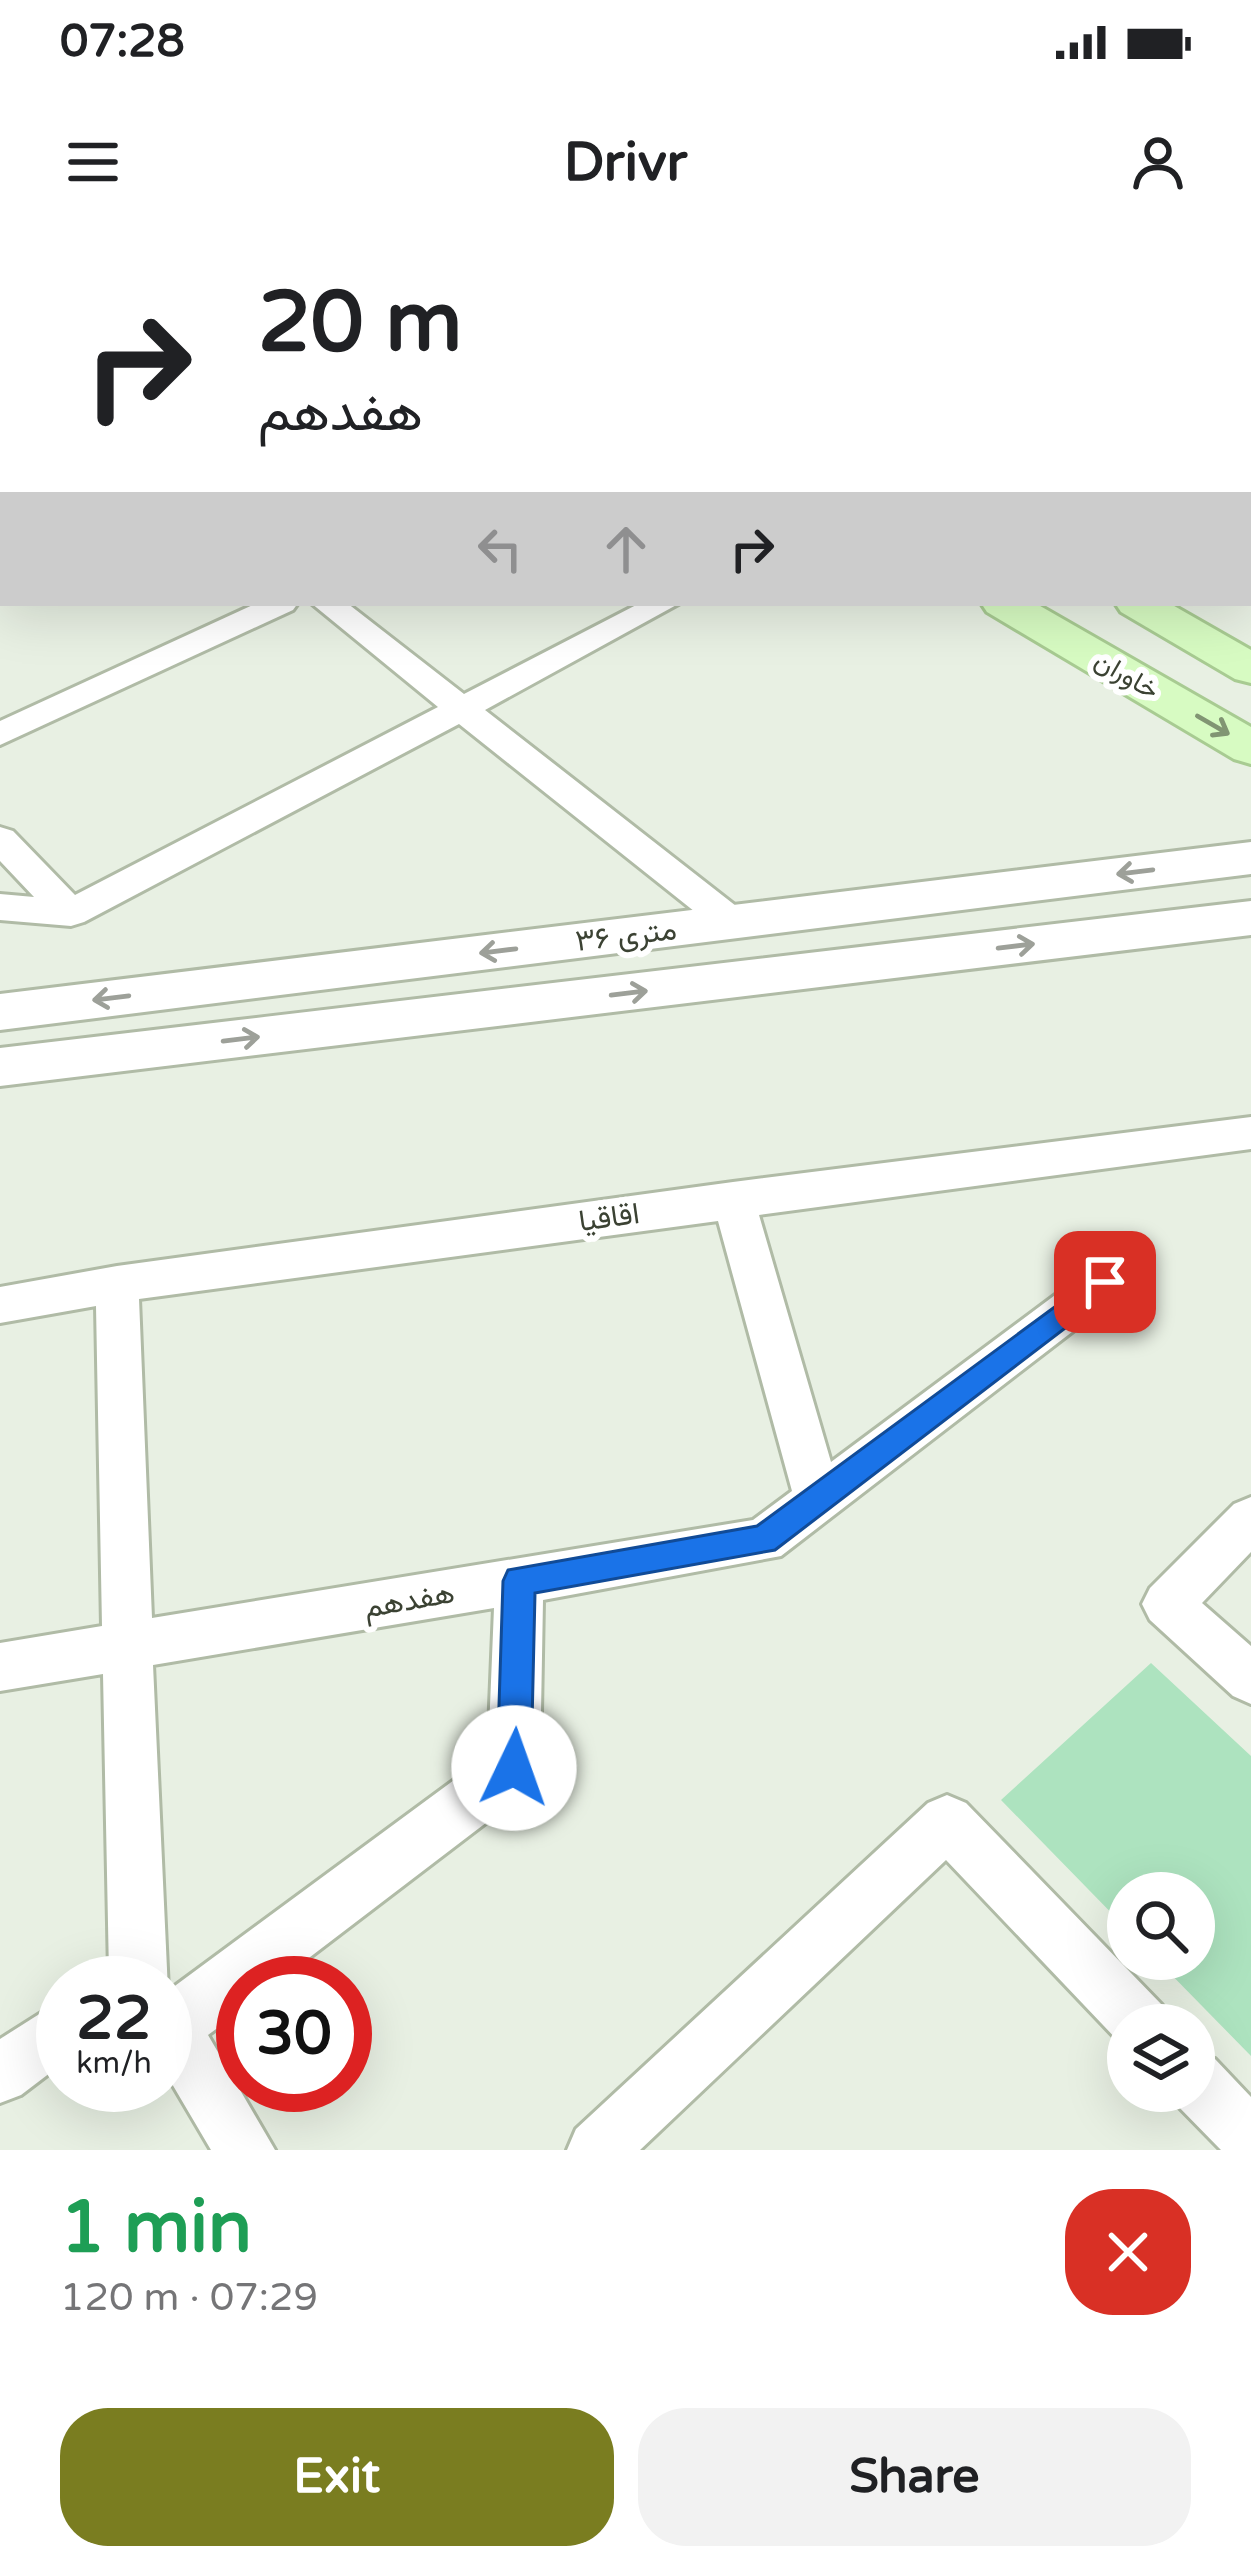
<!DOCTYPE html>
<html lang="en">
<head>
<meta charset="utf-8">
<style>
	body { margin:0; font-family:"Varela Round",Vazirmatn,sans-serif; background:#f2f2f2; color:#202124; height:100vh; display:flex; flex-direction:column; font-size:45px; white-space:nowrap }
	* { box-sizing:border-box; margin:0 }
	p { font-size:39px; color:#757577 }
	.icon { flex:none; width:66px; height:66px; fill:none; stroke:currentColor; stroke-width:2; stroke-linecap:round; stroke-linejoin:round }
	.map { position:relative; height:1910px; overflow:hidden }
	.side { display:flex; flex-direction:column; background:#fff; flex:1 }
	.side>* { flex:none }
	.top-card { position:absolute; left:0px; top:0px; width:1251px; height:366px; box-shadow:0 12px 48px #0002; background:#fff; color:#202124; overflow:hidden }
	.controls { position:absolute; left:1107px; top:1632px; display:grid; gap:24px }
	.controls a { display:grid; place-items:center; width:108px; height:108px; border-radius:50%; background:#fff; box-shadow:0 12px 48px #0002; font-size:60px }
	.speed { position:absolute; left:36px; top:1716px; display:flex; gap:24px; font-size:60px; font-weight:700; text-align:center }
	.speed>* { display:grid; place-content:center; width:156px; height:156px; border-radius:50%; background:#fff; box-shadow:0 12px 48px #0002; line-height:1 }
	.speed small { font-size:30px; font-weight:400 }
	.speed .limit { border:18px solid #d22; background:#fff; color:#111 }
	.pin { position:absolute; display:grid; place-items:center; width:102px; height:102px; color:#fff; margin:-51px; border-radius:24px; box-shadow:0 6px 18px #0006 }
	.me { position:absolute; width:132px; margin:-66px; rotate:3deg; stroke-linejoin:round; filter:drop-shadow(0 0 9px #0008) }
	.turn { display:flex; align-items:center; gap:42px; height:252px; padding:0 60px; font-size:54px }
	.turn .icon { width:156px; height:156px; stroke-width:2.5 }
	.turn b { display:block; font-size:84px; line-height:102px }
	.lanes { display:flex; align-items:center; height:114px; padding:0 60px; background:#0003; justify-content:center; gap:60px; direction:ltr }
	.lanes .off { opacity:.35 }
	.round { display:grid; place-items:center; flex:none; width:126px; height:126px; border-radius:48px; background:#f2f2f2 }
	.summary { display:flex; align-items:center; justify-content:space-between; height:204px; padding:0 60px }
	h1 { font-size:72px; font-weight:700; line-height:90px; color:#1e9e55 }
	.action { display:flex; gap:24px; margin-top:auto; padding:24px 60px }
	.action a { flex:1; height:138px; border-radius:48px; background:#7a7d20; color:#fff; font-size:48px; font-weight:700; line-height:138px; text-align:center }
	.action a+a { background:#f2f2f2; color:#202124 }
	.status { display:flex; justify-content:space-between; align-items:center; height:84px; padding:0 60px; background:#fff; direction:ltr }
	.status svg { height:33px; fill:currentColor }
	header { display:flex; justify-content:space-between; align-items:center; height:156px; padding:0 60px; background:#fff; font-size:54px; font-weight:700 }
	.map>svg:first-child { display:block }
</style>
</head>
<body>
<div class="status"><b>07:28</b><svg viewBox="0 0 49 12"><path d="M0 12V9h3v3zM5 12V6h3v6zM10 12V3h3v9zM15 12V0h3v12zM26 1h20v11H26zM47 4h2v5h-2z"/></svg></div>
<header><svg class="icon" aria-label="menu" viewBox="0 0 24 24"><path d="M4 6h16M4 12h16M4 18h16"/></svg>Drivr<svg class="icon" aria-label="person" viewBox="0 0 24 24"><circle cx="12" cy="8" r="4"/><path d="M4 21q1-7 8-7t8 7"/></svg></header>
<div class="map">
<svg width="1251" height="1910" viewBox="0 0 1251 1910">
	<rect width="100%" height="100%" fill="#e8f0e3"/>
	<polygon fill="#ade3bf" points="1151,1423 1251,1516 1251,1816 1156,1719 1194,1719 1194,1653 1128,1653 1128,1690 1001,1560"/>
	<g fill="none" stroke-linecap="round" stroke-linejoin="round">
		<g stroke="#b0bba6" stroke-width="6">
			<g id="minor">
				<polygon points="3,19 3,35 0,36 0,20"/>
				<polygon points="0,99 3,100 3,117 0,116"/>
				<polygon points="0,170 3,170 0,187"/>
				<polygon points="3,300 3,318 0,319 0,301"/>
				<polygon points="257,363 298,363 293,370 0,505 0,481"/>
				<polygon points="311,363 347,363 464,454 640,363 680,363 485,470 745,673 751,682 745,691 732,695 719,691 459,484 84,682 71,686 0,680 0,654 34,657 0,621 0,587 13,591 75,655 438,467"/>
				<path d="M1251 877V909L759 975 831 1222 1090 1029 1105 1024 1120 1029 1127 1042 1120 1055 781 1316 543 1360 540 1528 533 1547 276 1743H243V1769L208 1795 275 1910H211L165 1832V1743H113L109 1733 103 1434 0 1451V1403L102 1386 96 1066 0 1083V1047L117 1026 733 942ZM718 981 792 1251 753 1280 152 1378 139 1059ZM494 1368 488 1515 168 1751 153 1425Z"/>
				<polygon points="1251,1257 1251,1312 1202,1363 1251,1406 1251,1464 1233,1456 1150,1380 1142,1364 1150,1348 1234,1264"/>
				<polygon points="947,1555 966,1563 1162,1765 1171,1785 1128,1785 1128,1808 1122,1805 946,1620 640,1910 567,1910 576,1889 928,1563"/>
				<polygon points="63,1759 63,1823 21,1855 0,1863 0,1799"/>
				<polygon points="1194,1811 1215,1819 1251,1857 1251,1910 1221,1910 1173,1861 1169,1851 1194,1851"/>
			</g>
		</g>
		<g stroke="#b0bba6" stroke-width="6">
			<g id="tertiary">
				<polygon points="1251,602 1251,634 0,790 0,754"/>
				<polygon points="1251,661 1251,695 0,846 0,808"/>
			</g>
		</g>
		<g stroke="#a8cb92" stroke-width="6">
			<g id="secondary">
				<polygon points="387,0 424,0 427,3 390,3"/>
				<polygon points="477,0 515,0 518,3 480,3"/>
				<polygon points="981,363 1035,363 1251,487 1251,524 1234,519 987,372"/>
				<polygon points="1115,363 1169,363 1251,410 1251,443 1235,439 1121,372"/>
			</g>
		</g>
		<use href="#minor" fill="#fff" fill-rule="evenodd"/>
		<use href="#tertiary" fill="#fff" fill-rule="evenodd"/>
		<use href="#secondary" fill="#d7fbc2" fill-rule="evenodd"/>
	</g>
	<defs><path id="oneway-shaft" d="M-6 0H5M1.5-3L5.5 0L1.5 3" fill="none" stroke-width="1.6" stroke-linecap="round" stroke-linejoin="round" transform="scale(3)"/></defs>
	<use stroke="#819573" href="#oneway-shaft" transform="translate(1213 485) rotate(30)"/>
	<g stroke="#9da099">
		<use href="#oneway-shaft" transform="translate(1135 632) rotate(173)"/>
		<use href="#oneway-shaft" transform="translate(1016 706) rotate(-7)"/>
		<use href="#oneway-shaft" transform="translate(498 711) rotate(173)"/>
		<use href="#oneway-shaft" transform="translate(629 753) rotate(-7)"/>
		<use href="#oneway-shaft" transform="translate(111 758) rotate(173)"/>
		<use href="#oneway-shaft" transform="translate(241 799) rotate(-7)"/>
	</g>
	<polygon fill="#1a73e8" stroke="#114b97" stroke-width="3" points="1105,1030 1115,1033 1119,1042 1115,1050 775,1310 535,1353 531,1528 526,1540 514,1545 502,1540 497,1528 503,1341 508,1330 757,1286"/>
	<g text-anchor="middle" stroke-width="12" stroke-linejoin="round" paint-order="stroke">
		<g font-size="27" fill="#3b4233" stroke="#fff">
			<text transform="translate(1127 435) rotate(30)" y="9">خاوران</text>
		</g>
		<g font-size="30" fill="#3b4233" stroke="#fff">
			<text transform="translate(626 695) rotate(-7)" y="10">۳۶ متری</text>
			<text transform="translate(609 977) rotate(-8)" y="10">اقاقیا</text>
			<text transform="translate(409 1360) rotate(-10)" y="10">هفدهم</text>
		</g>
	</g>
</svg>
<div class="controls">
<a><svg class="icon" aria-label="search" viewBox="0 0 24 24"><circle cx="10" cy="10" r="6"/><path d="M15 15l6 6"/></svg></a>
<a><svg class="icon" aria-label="layers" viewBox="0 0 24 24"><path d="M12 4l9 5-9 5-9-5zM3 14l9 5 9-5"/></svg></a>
</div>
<div class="speed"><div>22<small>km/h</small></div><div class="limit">30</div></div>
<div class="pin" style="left:1105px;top:1042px;background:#d93025"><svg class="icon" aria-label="arrive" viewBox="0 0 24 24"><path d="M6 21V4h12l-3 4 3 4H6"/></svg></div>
<svg class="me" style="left:514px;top:1528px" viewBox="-20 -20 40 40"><circle r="19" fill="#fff"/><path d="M0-13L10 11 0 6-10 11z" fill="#1a73e8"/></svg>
<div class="top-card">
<div class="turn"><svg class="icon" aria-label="right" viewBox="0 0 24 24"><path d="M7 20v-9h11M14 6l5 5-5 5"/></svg><div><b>20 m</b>هفدهم</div></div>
<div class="lanes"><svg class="icon off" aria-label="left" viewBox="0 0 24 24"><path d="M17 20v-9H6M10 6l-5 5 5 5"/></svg><svg class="icon off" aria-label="ahead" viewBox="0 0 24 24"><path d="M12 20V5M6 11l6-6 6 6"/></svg><svg class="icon" aria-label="right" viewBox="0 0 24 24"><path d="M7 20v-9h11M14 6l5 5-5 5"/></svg></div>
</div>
</div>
<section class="side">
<div class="summary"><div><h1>1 min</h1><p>120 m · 07:29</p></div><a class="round" style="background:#d93025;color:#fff"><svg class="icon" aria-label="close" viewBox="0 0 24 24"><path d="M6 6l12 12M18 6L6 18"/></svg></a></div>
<div class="action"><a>Exit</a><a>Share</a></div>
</section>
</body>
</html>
